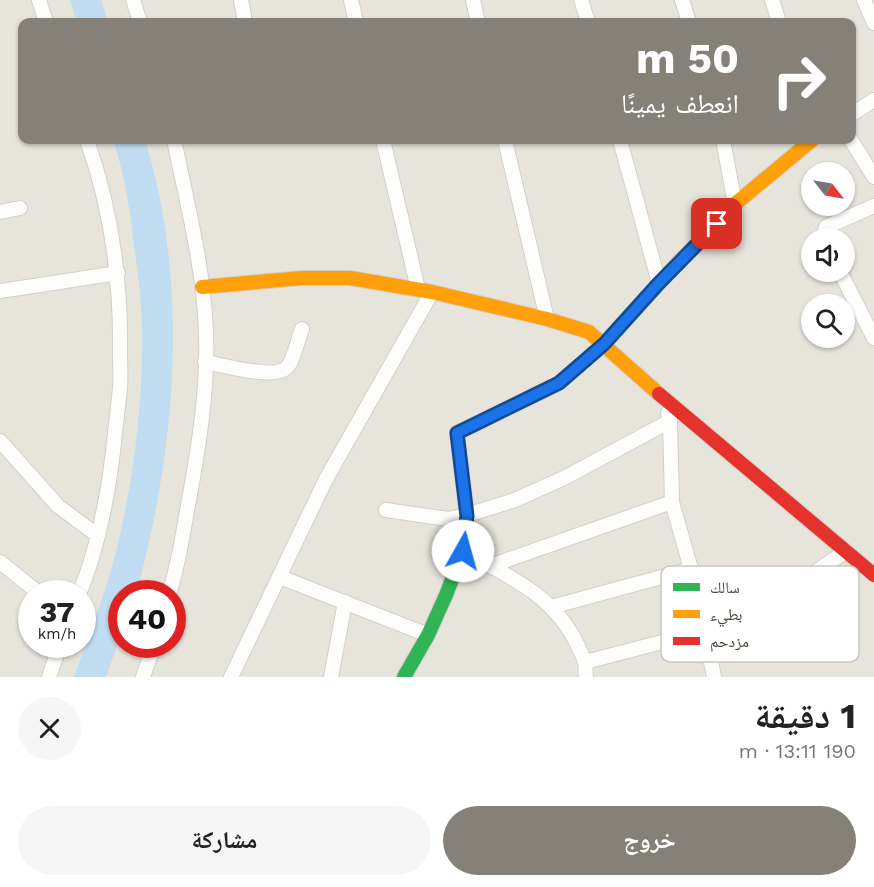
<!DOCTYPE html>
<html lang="ar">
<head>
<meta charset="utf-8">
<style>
	body { margin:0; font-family:"Work Sans","Noto Naskh Arabic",sans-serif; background:#f6f6f6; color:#222; direction:rtl; height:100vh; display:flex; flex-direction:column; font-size:22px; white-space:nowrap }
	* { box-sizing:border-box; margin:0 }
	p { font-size:20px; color:#767676 }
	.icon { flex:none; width:33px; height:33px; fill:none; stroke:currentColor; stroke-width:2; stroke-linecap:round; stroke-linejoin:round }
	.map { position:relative; height:677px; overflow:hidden; direction:ltr }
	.sheet { display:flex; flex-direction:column; background:#fff; flex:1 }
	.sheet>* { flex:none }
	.hud { position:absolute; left:18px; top:18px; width:838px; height:126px; border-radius:12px; box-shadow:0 2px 4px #0004; direction:rtl; background:#868178; color:#fff; overflow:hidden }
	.needle { width:39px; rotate:121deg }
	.tools { position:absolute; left:801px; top:162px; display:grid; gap:12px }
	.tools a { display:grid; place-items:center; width:54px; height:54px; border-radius:50%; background:#fff; box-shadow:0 2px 4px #0004; font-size:30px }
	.speed { position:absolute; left:18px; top:580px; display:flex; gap:12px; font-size:30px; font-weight:700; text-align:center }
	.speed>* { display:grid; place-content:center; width:78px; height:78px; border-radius:50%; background:#fff; box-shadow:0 2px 4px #0004; line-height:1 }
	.speed small { font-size:15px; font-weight:400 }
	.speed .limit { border:9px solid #d22; background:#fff; color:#111 }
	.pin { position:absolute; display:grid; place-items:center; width:51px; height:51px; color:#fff; margin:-26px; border-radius:12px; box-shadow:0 3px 9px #0006 }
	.me { position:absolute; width:66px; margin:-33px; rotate:7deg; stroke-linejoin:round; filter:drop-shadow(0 0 4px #0008) }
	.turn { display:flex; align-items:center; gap:21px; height:126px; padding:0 18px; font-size:27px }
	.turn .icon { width:78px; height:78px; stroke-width:2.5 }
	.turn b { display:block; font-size:42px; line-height:51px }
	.round { display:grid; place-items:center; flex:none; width:63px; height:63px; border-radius:32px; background:#f6f6f6 }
	.head { display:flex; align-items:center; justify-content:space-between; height:102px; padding:0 18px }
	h1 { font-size:36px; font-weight:700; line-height:45px }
	.button { display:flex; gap:12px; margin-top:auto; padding:12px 18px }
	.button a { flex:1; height:69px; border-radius:36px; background:#868178; color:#fff; font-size:24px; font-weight:700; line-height:69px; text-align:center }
	.button a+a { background:#f6f6f6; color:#222 }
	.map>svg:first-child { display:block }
</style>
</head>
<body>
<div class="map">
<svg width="874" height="677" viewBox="0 0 874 677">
	<rect width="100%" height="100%" fill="#f4f2ee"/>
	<path fill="#e7e4dc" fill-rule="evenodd" d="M0 0H874V677H0ZM22 22H852V140H22ZM812 172H844V206H812ZM812 238H844V272H812ZM812 304H844V338H812ZM32 594H82V645H32ZM122 594H172V645H122Z"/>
	<g fill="#c0ddf1">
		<polygon points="70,0 101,0 108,22 77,22"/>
		<path d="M113 140H145C190 285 176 449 136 594H122L121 635 106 677H74C89 636 105 595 116 552 134 479 144 398 142 323 141 294 137 265 133 237 129 204 124 172 113 140Z"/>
	</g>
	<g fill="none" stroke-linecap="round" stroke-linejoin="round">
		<g stroke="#d2d0cb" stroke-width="16">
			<g id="street">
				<polyline points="39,0 46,22"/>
				<polyline points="133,0 140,22"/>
				<polyline points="241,0 245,22"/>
				<polyline points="351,0 356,22"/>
				<polyline points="473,0 478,22"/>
				<polyline points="581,0 588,22"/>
				<polyline points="682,0 689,22"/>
				<polyline points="772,0 779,22"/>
				<polyline points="864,0 874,23"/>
				<polyline points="852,114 874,100"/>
				<polyline points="383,140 418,289"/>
				<polyline points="505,140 547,319"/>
				<polyline points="620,140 659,283"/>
				<polyline points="723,140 735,204"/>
				<polyline points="851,140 874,177"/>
				<polyline points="0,212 20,208"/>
				<polyline points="825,238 824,233 826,227 874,206"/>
				<polyline points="840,272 874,338"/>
				<polyline points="0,291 118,273"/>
				<path d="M205 362C223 365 279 382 289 365 295 354 298 340 302 329"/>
				<polyline points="668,413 670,421 672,502 691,569 705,631 714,677"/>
				<polyline points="0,441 58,506 97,535"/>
				<polyline points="386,510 448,519 467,515 515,500 566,477 670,421"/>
				<path d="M463 551C509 576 555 596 578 646 580 651 584 657 585 663 586 668 585 673 586 677"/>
				<polyline points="0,562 40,594"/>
				<polyline points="490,566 672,502"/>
				<polyline points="280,577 428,635"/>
				<path d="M79 594C98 549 107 500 113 452 115 430 118 409 120 388 121 376 120 363 120 351 121 279 111 208 87 140"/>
				<path d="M169 594C179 563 183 532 189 500 199 445 208 389 206 333 204 268 187 203 174 140"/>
				<polyline points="551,607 691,569"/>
				<polyline points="585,662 705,631 732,622 770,603 846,551"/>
				<polyline points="49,677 60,645"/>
				<polyline points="143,677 154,645"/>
				<polyline points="231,677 326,479 432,292"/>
				<polyline points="331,677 345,602"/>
			</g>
		</g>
		<g stroke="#d3cfc5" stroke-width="16">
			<polyline id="fast" points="404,677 428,635 446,595 463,551 467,515 457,433 559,383 604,344 659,283"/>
		</g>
		<g stroke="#d3cfc5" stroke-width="16">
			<g id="slow">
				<polyline points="659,283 735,204 812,140"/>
				<polyline points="202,287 302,278 350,278 432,292 547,319 589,332 659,394"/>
			</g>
		</g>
		<g stroke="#d3cfc5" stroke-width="16">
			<polyline id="jam" points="659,394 874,575"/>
		</g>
		<use href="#street" stroke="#fdfdfc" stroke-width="14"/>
		<use href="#fast" stroke="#30b455" stroke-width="14"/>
		<use href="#slow" stroke="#ff9f0a" stroke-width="14"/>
		<use href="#jam" stroke="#e5322d" stroke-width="14"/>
	</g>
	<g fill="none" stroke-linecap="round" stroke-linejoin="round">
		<g stroke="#114b97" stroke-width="15">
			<polyline id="route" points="463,551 467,516 457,433 559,383 604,344 659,283 717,224"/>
		</g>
		<use href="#route" stroke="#1a73e8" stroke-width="10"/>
	</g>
	<rect x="661" y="566" width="198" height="96" rx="9" fill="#fff" stroke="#c9c7c4" stroke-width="1.5"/>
	<rect x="673" y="583" width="27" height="8" fill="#30b455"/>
	<rect x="673" y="610" width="27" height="8" fill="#ff9f0a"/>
	<rect x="673" y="637" width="27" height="8" fill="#e5322d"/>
	<g font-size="16" fill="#4b4439">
		<text x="710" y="593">سالك</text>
		<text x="710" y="620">بطيء</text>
		<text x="710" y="647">مزدحم</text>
	</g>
</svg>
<div class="tools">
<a><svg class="needle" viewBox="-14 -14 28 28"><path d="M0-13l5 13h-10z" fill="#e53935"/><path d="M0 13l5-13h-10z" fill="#767676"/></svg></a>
<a><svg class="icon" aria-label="sound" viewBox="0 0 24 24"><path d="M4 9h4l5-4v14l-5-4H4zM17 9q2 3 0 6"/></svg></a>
<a><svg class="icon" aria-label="search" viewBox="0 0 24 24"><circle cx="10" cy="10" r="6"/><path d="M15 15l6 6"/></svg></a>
</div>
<div class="speed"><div>37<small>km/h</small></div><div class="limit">40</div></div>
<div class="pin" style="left:717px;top:224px;background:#d93025"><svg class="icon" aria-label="arrive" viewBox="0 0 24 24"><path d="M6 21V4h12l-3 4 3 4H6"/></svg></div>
<svg class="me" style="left:463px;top:551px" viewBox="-20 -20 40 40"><circle r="19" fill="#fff"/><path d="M0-13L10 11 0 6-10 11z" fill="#1a73e8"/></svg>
<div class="hud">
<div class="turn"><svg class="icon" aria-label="right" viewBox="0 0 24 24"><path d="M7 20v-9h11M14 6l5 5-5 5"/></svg><div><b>50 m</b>انعطف يمينًا</div></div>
</div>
</div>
<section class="sheet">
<div class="head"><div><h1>1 دقيقة</h1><p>190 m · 13:11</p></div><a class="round"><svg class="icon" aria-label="close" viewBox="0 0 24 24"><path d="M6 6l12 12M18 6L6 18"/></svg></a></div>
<div class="button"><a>خروج</a><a>مشاركة</a></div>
</section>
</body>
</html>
